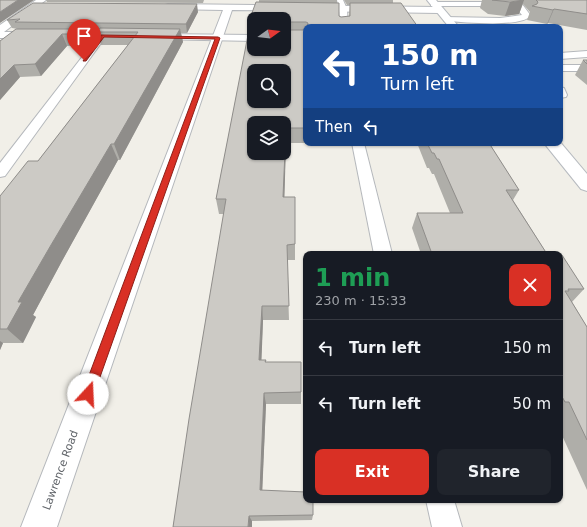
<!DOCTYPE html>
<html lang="en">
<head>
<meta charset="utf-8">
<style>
	body { margin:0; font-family:"DejaVu Sans",sans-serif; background:#20242c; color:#f1f3f6; height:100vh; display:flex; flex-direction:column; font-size:15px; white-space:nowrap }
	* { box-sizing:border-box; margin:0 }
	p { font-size:13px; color:#9ea1a6 }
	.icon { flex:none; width:22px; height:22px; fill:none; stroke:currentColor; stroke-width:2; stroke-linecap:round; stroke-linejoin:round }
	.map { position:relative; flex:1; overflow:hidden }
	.drawer { position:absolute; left:303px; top:251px; width:260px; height:252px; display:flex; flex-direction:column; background:#171b24; border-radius:8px; box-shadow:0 1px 3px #0004 }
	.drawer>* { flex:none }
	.hud { position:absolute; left:303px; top:24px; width:260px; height:122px; border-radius:8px; box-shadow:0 1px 3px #0004; background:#1a4fa0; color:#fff; overflow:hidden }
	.needle { width:26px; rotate:75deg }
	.controls { position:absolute; left:247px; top:12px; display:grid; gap:8px }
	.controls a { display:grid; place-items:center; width:44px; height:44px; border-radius:8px; background:#171b24; box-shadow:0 1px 3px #0004; font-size:20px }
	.pin { position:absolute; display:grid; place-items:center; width:34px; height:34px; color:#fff; margin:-41px -17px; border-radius:50% 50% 50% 0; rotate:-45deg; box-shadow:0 0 4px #0007 }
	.pin .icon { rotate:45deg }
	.me { position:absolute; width:44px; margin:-22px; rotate:20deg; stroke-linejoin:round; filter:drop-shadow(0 0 3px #0008) }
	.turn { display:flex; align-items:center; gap:14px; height:84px; padding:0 12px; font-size:18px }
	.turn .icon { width:52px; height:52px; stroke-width:2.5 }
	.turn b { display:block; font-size:28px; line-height:34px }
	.then { display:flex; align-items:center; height:38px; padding:0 12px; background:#0003; gap:8px; font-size:15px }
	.round { display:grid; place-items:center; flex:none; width:42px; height:42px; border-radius:8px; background:#20242c }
	.headline { display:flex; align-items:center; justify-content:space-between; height:68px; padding:0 12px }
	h1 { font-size:24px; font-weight:600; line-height:30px; color:#1e9e55 }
	.primary-button { display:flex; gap:8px; margin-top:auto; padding:8px 12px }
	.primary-button a { flex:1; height:46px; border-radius:8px; background:#d93025; color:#fff; font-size:16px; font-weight:600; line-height:46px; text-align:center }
	.primary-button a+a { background:#20242c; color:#f1f3f6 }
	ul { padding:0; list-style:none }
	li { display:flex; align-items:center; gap:12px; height:56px; padding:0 12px; border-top:1px solid #363941 }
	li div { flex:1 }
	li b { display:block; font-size:15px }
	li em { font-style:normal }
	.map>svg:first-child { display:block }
</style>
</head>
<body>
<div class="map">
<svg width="587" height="527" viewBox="0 0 587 527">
	<rect width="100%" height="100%" fill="#f1efe8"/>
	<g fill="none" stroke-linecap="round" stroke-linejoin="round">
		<g stroke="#b5b8bc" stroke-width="2">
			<g id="service">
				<polygon points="337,0 343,0 347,9 348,27 340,27 339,9"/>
				<path d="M431 2H513L522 4 531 16C518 28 465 22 447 21H444V17L500 18 522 15 516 8 512 6H431Z"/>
				<polygon points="0,32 33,32 37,35 33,38 0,38"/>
				<polygon points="67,33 123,33 127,36 123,39 104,39 5,176 0,177 0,163 96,39 64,38 63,36 64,34"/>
				<polygon points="157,34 254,35 254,41 154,39 153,37 154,35"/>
				<rect x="560" y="65" width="27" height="6"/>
				<polygon points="560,87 564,88 567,95 566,97 560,98"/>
				<polygon points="352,143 364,143 392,254 374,254"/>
				<polygon points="426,500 454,500 462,527 432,527"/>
			</g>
		</g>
		<g stroke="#b5b8bc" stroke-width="2">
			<g id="minor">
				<polygon points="36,0 46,0 4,32 0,33 0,25"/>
				<polygon points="168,4 439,7 444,10 439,13 232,10 57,527 21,527 223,10 165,9 164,7 165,5"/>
				<polygon points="587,51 587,57 560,59 560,53"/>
			</g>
		</g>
		<g stroke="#b6babf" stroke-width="2">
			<g id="secondary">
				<polygon points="427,0 436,0 459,27 449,27"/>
				<polygon points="560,142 587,174 587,191 581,189 544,143"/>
			</g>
		</g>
		<use href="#service" fill="#fff" fill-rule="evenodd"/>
		<use href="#minor" fill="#fff" fill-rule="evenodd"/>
		<use href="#secondary" fill="#fff" fill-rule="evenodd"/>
	</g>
	<g fill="#afaea9" fill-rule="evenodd">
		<polygon points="46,0 204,0 203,3 47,2"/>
		<path d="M259 0H337V3L339 16 341 17H349L350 5H347L344 0H393V3L418 27H306V143H286L284 197H295V260H287L289 320H263L261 360H266V362L301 392V404H266L262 490 313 515 312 520 252 521 173 527 224 214H219L216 199 250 30 249 21 259 2ZM254 19H284V49H254Z"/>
		<polygon points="471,0 587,0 587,30 548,23 547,24 527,20 530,12 523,4 519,14 505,16 488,14 480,8 482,0"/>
		<polygon points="198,12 187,33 181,33 183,42 120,160 118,160 62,261 33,315 36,317 23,343 3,343 0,350 0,196 38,161 128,45 101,45 97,32 90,32 93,40 89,45 67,46 41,76 20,77 0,100 0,41 18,29 12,28 7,20"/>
		<polygon points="583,60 587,60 587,85 575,75"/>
		<polygon points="417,143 489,143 519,190 513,200 547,254 421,254 412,228 417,213 450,213 434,174 432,174 429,168 427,168"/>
		<polygon points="560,255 584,289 572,302 587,327 587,490 560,431"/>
	</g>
	<g fill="#8f8d8a">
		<polygon points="18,0 34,0 0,23 0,12"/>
		<polygon points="524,0 519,14 505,16 510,2"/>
		<polygon points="197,4 198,12 187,33 186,24"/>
		<polygon points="554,9 548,23 547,24 553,10"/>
		<polygon points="89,29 93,40 89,45 85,34"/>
		<polygon points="180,29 183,42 120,160 114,144"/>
		<polygon points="62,34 67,46 41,76 35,64"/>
		<polygon points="14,65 20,77 0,100 0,79"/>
		<polygon points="286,128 286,143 284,212 283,197"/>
		<polygon points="111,144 118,160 62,261 33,315 36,317 23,343 7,329 18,302 51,245"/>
		<polygon points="262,306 263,320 261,373 259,360"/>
		<polygon points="0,341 3,343 0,350"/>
		<polygon points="264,393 266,404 262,497 260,490"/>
		<polygon points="249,516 252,521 252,527 248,527"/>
	</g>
	<g fill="#cccac5" stroke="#8f8d8a" fill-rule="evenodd">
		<polygon points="0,0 18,0 0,12"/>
		<polygon points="492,0 524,0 510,2"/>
		<polygon points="536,0 587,0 587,14 554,9 553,10 532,6 537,4 538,2"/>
		<polygon points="256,2 339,3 339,16 341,17 350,16 350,3 401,3 418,27 307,27 308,23 306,22 284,22 284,19 254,19 254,22 249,21"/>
		<polygon points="33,3 197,4 186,24 15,22 20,19 7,20"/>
		<polygon points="100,28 180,29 114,144 111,144 51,245 18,302 22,302 7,329 0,329 0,196 28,161 38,161 138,32 97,32"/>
		<polygon points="16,29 89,29 85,34 62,34 35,64 14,65 0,79 0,41"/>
		<path d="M254 29V49H284V30H306V128H286L283 197H295V244L287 245 289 306H262L259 360H266L265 362H301V392L264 393 260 490 306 492V500H313V515L249 516 248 527H173L189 419 226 199H216L249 30ZM254 71H284V101H254ZM254 123H284V153H254Z"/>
		<polygon points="583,60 587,60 587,64"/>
		<polygon points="427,143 489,143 519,190 506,190 547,254 432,254 417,213 463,213 439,159 437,159 434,153 432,153"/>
		<polygon points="560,255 562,255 584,289 568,289 569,291 565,291 587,327 587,440 569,402 565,402 560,393"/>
	</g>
	<polygon fill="#d93025" stroke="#8d1f18" points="101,35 218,37 220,38 94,394 92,398 88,399 84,398 82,394 215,39 104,37 86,61 83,61"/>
	<g text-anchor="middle" stroke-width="4" stroke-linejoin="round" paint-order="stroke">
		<g font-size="11" fill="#5f6368" stroke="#fff">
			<text transform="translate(60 470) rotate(-70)" y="4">Lawrence Road</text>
		</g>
	</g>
</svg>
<div class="controls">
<a><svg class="needle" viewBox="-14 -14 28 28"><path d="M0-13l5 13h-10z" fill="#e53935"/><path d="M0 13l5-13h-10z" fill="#9ea1a6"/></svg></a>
<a><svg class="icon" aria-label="search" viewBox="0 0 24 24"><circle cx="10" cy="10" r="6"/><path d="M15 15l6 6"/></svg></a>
<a><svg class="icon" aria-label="layers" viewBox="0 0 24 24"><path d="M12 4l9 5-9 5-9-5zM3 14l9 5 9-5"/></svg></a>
</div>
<div class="pin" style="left:84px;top:60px;background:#d93025"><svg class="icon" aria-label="arrive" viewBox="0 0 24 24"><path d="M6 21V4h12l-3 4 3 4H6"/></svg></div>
<svg class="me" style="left:88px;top:394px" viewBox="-20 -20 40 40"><circle r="19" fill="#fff"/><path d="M0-13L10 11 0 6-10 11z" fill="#d93025"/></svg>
<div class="hud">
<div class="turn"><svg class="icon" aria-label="left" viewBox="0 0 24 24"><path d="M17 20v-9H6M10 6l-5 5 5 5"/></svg><div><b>150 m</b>Turn left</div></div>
<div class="then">Then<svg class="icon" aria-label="left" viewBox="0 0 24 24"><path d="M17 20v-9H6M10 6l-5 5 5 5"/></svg></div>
</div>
<section class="drawer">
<div class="headline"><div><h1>1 min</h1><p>230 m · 15:33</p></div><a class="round" style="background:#d93025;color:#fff"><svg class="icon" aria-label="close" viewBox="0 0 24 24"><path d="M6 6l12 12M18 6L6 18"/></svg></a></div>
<ul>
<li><svg class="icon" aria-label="left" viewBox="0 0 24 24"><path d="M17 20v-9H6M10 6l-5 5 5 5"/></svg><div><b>Turn left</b></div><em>150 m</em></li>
<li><svg class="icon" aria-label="left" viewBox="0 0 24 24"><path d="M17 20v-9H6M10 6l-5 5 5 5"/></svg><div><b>Turn left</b></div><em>50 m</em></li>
</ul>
<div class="primary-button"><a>Exit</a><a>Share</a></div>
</section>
</div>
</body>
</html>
